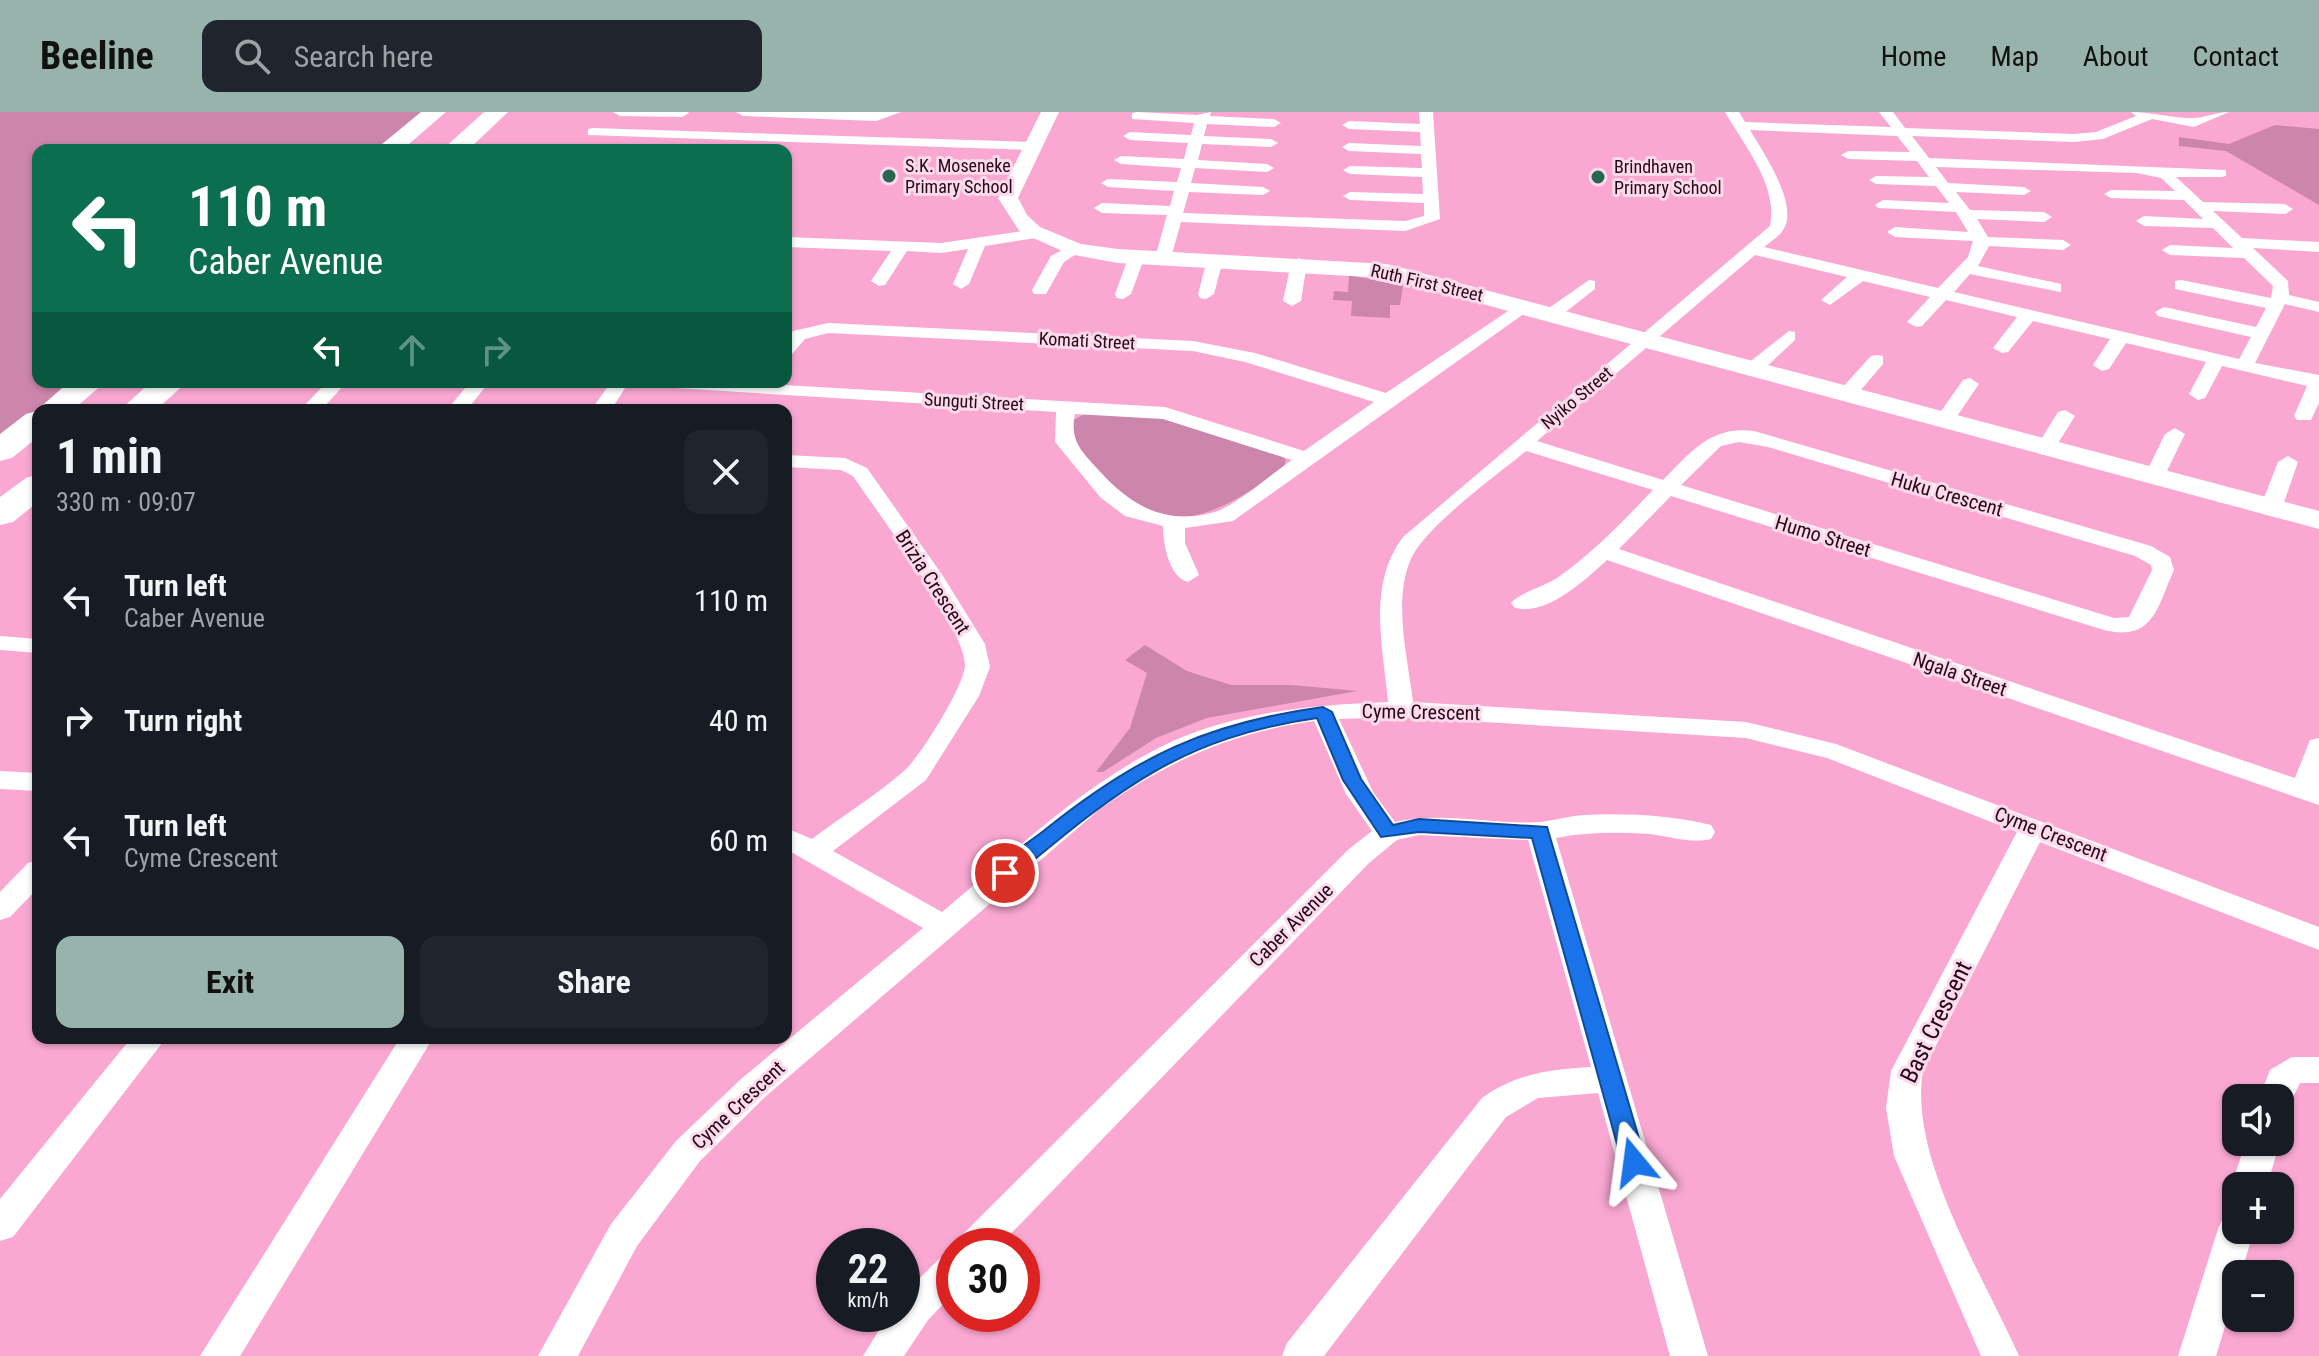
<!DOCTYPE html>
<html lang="en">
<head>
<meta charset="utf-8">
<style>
	body { margin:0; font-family:"Roboto Condensed",sans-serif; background:#20242c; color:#f1f3f6; height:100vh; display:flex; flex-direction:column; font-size:30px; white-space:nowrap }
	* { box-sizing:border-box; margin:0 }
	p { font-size:26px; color:#9ea1a6 }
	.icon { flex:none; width:44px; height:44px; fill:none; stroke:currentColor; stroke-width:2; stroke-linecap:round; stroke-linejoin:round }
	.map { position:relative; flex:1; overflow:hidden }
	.drawer { position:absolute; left:32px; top:292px; width:760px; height:640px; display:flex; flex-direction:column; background:#171b24; border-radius:16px; box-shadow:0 2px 6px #0004 }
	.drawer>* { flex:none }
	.banner { position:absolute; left:32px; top:32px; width:760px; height:244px; border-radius:16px; box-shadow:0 2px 6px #0004; background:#0b6e4f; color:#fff; overflow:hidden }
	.fabs { position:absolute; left:2222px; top:972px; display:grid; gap:16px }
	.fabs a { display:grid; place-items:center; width:72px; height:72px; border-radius:16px; background:#171b24; box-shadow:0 2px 6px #0004; font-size:40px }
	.speed { position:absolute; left:816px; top:1116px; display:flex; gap:16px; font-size:40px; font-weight:700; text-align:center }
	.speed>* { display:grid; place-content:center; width:104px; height:104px; border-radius:50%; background:#171b24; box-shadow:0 2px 6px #0004; line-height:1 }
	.speed small { font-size:20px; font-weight:400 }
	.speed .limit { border:12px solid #d22; background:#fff; color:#111 }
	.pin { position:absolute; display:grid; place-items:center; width:68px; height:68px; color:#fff; margin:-34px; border:4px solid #fff; border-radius:50%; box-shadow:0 2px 8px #0007 }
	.me { position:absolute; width:88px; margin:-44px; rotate:344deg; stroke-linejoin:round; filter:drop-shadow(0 0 6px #0008) }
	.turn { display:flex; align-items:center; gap:28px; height:168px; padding:0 24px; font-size:36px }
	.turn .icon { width:104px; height:104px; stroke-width:2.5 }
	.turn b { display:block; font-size:56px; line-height:68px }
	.lanes { display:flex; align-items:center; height:76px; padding:0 24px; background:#0003; justify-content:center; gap:40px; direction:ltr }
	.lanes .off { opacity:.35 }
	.round { display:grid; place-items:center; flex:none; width:84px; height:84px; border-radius:16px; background:#20242c }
	.overview { display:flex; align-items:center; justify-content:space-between; height:136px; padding:0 24px }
	h1 { font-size:48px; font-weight:700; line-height:60px }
	.button { display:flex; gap:16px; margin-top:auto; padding:16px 24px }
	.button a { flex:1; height:92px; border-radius:16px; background:#97b3ab; color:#111; font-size:32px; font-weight:700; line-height:92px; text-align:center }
	.button a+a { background:#20242c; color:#f1f3f6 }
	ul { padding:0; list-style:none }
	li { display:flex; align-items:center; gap:24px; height:120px; padding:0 24px }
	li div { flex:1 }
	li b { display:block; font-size:30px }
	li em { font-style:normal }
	header { display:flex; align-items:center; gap:48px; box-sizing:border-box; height:112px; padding:0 40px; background:#97b3ab; color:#111 }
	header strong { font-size:38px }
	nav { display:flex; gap:44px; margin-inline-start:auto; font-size:28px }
	.search { width:560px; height:72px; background:#20242c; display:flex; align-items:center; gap:20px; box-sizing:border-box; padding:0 28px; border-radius:16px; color:#9ea1a6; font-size:30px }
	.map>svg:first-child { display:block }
</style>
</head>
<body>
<header>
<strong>Beeline</strong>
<div class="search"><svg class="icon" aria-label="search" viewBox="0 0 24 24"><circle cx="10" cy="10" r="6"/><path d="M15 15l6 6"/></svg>Search here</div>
<nav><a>Home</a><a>Map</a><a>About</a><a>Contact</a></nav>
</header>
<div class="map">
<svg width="2319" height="1244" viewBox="0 0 2319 1244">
	<rect width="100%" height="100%" fill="#faa8d2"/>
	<g fill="#cc86ab">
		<polygon points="0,0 423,0 374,38 38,38 38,270 73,270 0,325"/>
		<polygon points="2275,13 2319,17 2319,93 2226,39 2179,34 2179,25 2229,32"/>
		<polygon points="1349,163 1403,174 1400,193 1390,193 1390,206 1351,204 1352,189 1333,188 1334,179 1348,180"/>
		<path d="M1088 300 1172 307 1280 342 1286 348 1283 357C1214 404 1165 435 1101 360 1084 341 1073 334 1072 309Z"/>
		<polygon points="1145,533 1187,559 1231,573 1292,573 1357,579 1207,606 1156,626 1103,660 1096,660 1130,616 1147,561 1125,548"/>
	</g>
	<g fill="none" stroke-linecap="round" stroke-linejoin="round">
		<g fill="#fff" fill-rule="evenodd">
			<polygon points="613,0 688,0 689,1 682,5 620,4"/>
			<polygon points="736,0 901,0 876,9 743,4"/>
			<polygon points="1137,0 1197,3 1211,0 1210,4 1274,7 1281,11 1274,15 1207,12 1204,24 1271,27 1278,31 1271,35 1202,32 1198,48 1267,52 1274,56 1267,60 1195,56 1191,71 1263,75 1270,79 1263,83 1189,80 1183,101 1405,109 1424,104 1424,91 1350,88 1343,84 1350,80 1423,82 1422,65 1350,62 1343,58 1350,54 1422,56 1421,42 1349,39 1342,35 1349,31 1421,34 1420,20 1349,17 1342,13 1349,9 1420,12 1419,0 1433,0 1440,107 1405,119 1181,110 1171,146 1157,149 1155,146 1167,103 1102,101 1094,96 1102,91 1170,94 1174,79 1108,75 1101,71 1108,67 1177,70 1181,56 1121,52 1114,48 1121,44 1184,47 1188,31 1130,28 1123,24 1130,20 1191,23 1194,11 1132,7 1132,1"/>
			<path d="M1725 0H1739L1745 10 1891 15 1879 0H1893L1905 16 2074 22 2096 20 2136 4 2131 0C2152 0 2171 6 2190 6 2202 7 2215 0 2229 0L2194 15 2152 7 2103 27 2074 30 1912 24 1929 46 2226 58V64L2221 65H2176L2203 90 2285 92 2293 97 2285 102 2213 99 2242 126 2319 130V140L2253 136 2288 169 2289 183 2319 190V200L2285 192 2255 251 2319 263V291L2311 308H2297L2294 304 2307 274 2222 254 2205 286 2198 288 2189 282 2206 250 2126 231 2109 257 2102 259 2093 253 2110 227 2033 209 2008 240 2002 241 1993 236 2017 205 1946 188 1922 214 1916 215 1907 210 1930 185 1863 169 1830 193 1821 188 1847 165 1755 143 1537 329 1663 368C1691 340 1711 313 1754 319L2151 434 2170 445 2174 458C2157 495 2154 530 2104 518L1671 384 1619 437 2295 666 2310 628 2319 626V693L1607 448C1585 468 1547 504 1515 496L1511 491C1519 481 1548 473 1560 464 1595 439 1623 409 1653 378L1526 339C1496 364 1424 415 1410 449 1393 491 1408 547 1413 590L1746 610 1836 632 2319 815V838L2040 730 1923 959C1908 1044 1984 1165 2019 1244H1981L1894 1044 1886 996 1891 959 2017 720 1827 646 1746 626 1401 605 1339 607 1373 680 1395 710C1443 699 1492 713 1541 710 1555 708 1569 704 1583 703 1624 701 1671 703 1711 713L1715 720 1711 727C1691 732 1669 724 1649 722 1618 720 1586 720 1556 726L1708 1244H1670L1598 981 1538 986 1506 1005 1324 1244H1282L1287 1231 1482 986C1515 962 1550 957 1591 955L1528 728 1419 723 1397 728 1369 751 999 1134H957L962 1123 1349 737 1372 719 1346 682 1314 609C1230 621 1169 649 1100 697L765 985 700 1049 637 1134 578 1244H538L611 1112 676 1029 741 967 923 816 786 737V716L812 727C842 704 877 683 905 658 920 645 966 571 965 552 964 515 877 400 853 364L841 358 786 355V343L845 346 867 356 943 464 985 532 990 555 979 584 926 668 833 739 942 800C1015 739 1086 669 1173 629 1240 599 1315 593 1388 590 1383 535 1367 473 1403 425L1770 114C1779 74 1743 32 1725 0ZM1750 18 1897 24 1910 40 1848 39 1841 43 1848 47 1917 49 1929 65 1876 64 1869 68 1876 72 1936 74 1949 91 1883 88 1875 93 1878 96 1956 100 1968 120 1895 115 1887 120 1895 125 1973 129 1968 145 1938 176 1764 135C1770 130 1779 125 1783 118 1800 94 1763 40 1750 18ZM1936 55 2137 61 2161 66 2175 79 2111 78 2104 82 2111 86 2184 88 2203 107 2144 104 2136 109 2144 114 2213 116 2233 136 2170 133 2162 138 2170 143 2244 146 2273 174 2271 186 2181 168 2175 169V177L2266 196 2256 215 2164 195 2155 200 2158 204 2251 225 2239 247 1954 180 1970 162 2061 180V172L1978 154 1989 134 2063 138 2071 133 2063 128 1988 125 1977 107 2044 110 2052 105 2044 100 1970 98 1956 80 2024 83 2031 79 2024 75 1948 71ZM1739 330 1768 335 2135 444 2151 453 2152 458 2129 505 2114 506 1681 373 1721 334Z"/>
			<polygon points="593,16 1032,30 1039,34 1032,38 588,23 588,17"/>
			<polygon points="1036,117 1044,122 1042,125 985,134 969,172 961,177 953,172 968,137 941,141 907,139 885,173 879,174 871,169 891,139 786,135 786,125 941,131"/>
			<polygon points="1075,131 1081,133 1081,139 1064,150 1046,182 1034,182 1032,178 1051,144"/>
			<polygon points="1137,139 1145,144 1131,182 1123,187 1117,186 1115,182 1129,144"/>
			<polygon points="1215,143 1223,148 1214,182 1206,187 1200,186 1198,182 1207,148"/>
			<polygon points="1299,146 1307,151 1301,189 1292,194 1283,189 1291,151"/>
			<polygon points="1589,168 1595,169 1595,177 1558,206 1546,206 1546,198"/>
			<path d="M1523 189 1532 194 1529 198 1233 409 1185 416V431L1199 463 1188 470C1169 465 1163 432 1163 414L1125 404 1101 386 1055 330 1056 300 627 273 611 298H591L611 270H731L1165 295 1304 339 1374 290 1245 250 1193 239 828 221 805 227 792 242 786 243V227L793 219 828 211 1193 229 1255 241 1386 281ZM1075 302 1163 307 1292 348C1271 362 1237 393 1215 400 1166 414 1132 394 1100 360 1083 341 1069 329 1075 302Z"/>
			<polygon points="1789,219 1795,220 1795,228 1761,260 1747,260 1747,252"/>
			<polygon points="1877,243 1883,244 1883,252 1854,286 1840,286 1840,278 1871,244"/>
			<polygon points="1970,266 1979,272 1951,313 1937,313 1934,309 1937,305 1963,268"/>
			<polygon points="327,270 347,270 321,298 300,298"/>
			<polygon points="470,270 489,270 467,298 447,298"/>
			<polygon points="2065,298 2075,304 2052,341 2045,343 2038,341 2035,337 2058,300"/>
			<polygon points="2175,316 2185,322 2164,365 2154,371 2147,369 2144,365 2165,322"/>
			<polygon points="2288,344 2298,350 2282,396 2279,401 2263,401 2260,396 2278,350"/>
			<polygon points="0,524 38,527 38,541 0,538"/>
			<polygon points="0,659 38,661 38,679 0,677"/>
			<polygon points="38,748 38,776 10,805 0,808 0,780 28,751"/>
			<polygon points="131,926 166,926 13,1125 0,1129 0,1087"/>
			<polygon points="400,926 433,926 240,1244 200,1244"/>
			<polygon points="2292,945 2319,945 2319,971 2300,971 2288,995 2280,998 2280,986 2259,986 2270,958"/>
			<polygon points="2246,1030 2280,1030 2267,1074 2236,1074 2236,1083 2231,1074"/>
			<polygon points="2236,1101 2236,1118 2254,1118 2241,1162 2236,1162 2236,1178 2216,1244 2178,1244 2218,1117 2223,1106"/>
			<polygon points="954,1140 954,1181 928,1208 904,1244 863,1244 889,1202 902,1202 902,1184 941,1145"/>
		</g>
		<polygon fill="#fff" fill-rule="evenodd" points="1041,0 1059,0 1018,86 1027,103 1040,115 1081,132 1118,137 1387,152 2319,399 2319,417 1386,166 1118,151 1069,142 1020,120 998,86"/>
		<g fill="#fff" fill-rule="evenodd">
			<polygon points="421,0 446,0 402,38 375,38"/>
			<polygon points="484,0 508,0 468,38 442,38"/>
			<polygon points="69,270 105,270 73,298 38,298 38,325 12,346 0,349 0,322 26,302 37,299 37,298"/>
			<polygon points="151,270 187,270 156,298 120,298"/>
			<polygon points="38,362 38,390 13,410 0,413 0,385 26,366"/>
		</g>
	</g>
	<path fill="#1a73e8" stroke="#114b97" stroke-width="2" d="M1323 595 1332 600 1361 667 1393 713 1419 707 1547 715 1646 1050 1643 1057 1634 1060 1625 1057 1622 1050 1532 726 1419 720 1381 725 1343 668 1317 606C1178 626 1116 680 1012 766L1005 768 995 761C1006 744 1030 730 1046 717 1137 644 1207 611 1323 595Z"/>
	<g fill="#296550" stroke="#fddaeb" stroke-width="3">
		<circle cx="889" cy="64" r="8"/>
		<circle cx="1598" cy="65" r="8"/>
	</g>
	<g text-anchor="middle" stroke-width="6" stroke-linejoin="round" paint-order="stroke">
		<g font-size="18" fill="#250819" stroke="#fddaeb" text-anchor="start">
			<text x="905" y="60">S.K. Moseneke<tspan x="905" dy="21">Primary School</tspan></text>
			<text x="1614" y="61">Brindhaven<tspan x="1614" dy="21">Primary School</tspan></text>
		</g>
		<g font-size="18" fill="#250819" stroke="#fddaeb">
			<text transform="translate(1427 171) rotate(13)" y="6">Ruth First Street</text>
			<text transform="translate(1087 229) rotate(3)" y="6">Komati Street</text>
			<text transform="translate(1577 286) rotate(-40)" y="6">Nyiko Street</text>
			<text transform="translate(974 290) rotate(3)" y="6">Sunguti Street</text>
		</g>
		<g font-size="20" fill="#250819" stroke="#fddaeb">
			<text transform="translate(1947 382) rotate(16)" y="7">Huku Crescent</text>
			<text transform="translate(1823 424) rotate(17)" y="7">Humo Street</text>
			<text transform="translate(933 470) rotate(57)" y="7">Brizia Crescent</text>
			<text transform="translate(1960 562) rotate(19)" y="7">Ngala Street</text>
			<text transform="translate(1421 600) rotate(1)" y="7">Cyme Crescent</text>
			<text transform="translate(2051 722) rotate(21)" y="7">Cyme Crescent</text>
			<text transform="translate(1291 813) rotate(-45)" y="7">Caber Avenue</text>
			<text transform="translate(738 993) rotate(-43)" y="7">Cyme Crescent</text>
		</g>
		<g font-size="24" fill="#250819" stroke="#fddaeb">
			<text transform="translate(1936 910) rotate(-64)" y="8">Bast Crescent</text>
		</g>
	</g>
</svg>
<div class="fabs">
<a><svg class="icon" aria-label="sound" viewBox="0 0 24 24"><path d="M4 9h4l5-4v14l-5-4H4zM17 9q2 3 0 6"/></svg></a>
<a>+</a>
<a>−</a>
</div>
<div class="speed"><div>22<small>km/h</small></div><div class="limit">30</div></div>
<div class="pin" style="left:1005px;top:761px;background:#d93025"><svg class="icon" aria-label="arrive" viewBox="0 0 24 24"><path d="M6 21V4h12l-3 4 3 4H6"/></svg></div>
<svg class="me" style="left:1634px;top:1050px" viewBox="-20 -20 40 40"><path d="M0-17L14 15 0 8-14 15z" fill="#1a73e8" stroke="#fff" stroke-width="4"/></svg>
<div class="banner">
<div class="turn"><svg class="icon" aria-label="left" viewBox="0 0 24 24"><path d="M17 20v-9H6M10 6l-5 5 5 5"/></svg><div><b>110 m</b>Caber Avenue</div></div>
<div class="lanes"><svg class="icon" aria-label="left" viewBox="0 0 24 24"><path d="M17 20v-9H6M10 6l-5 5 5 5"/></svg><svg class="icon off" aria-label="ahead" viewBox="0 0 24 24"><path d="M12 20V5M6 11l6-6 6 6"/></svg><svg class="icon off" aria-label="right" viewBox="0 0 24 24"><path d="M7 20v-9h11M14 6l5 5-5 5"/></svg></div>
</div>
<section class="drawer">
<div class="overview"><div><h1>1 min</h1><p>330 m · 09:07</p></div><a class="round"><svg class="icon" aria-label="close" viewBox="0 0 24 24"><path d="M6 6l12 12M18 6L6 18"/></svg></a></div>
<ul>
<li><svg class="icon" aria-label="left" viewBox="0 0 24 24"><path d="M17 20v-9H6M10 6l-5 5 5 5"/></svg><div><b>Turn left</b><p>Caber Avenue</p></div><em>110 m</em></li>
<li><svg class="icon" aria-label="right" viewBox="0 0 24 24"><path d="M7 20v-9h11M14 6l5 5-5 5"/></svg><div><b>Turn right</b></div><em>40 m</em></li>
<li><svg class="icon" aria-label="left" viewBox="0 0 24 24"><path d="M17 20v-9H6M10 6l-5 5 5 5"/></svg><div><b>Turn left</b><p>Cyme Crescent</p></div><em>60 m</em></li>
</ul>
<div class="button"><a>Exit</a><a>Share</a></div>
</section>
</div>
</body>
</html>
